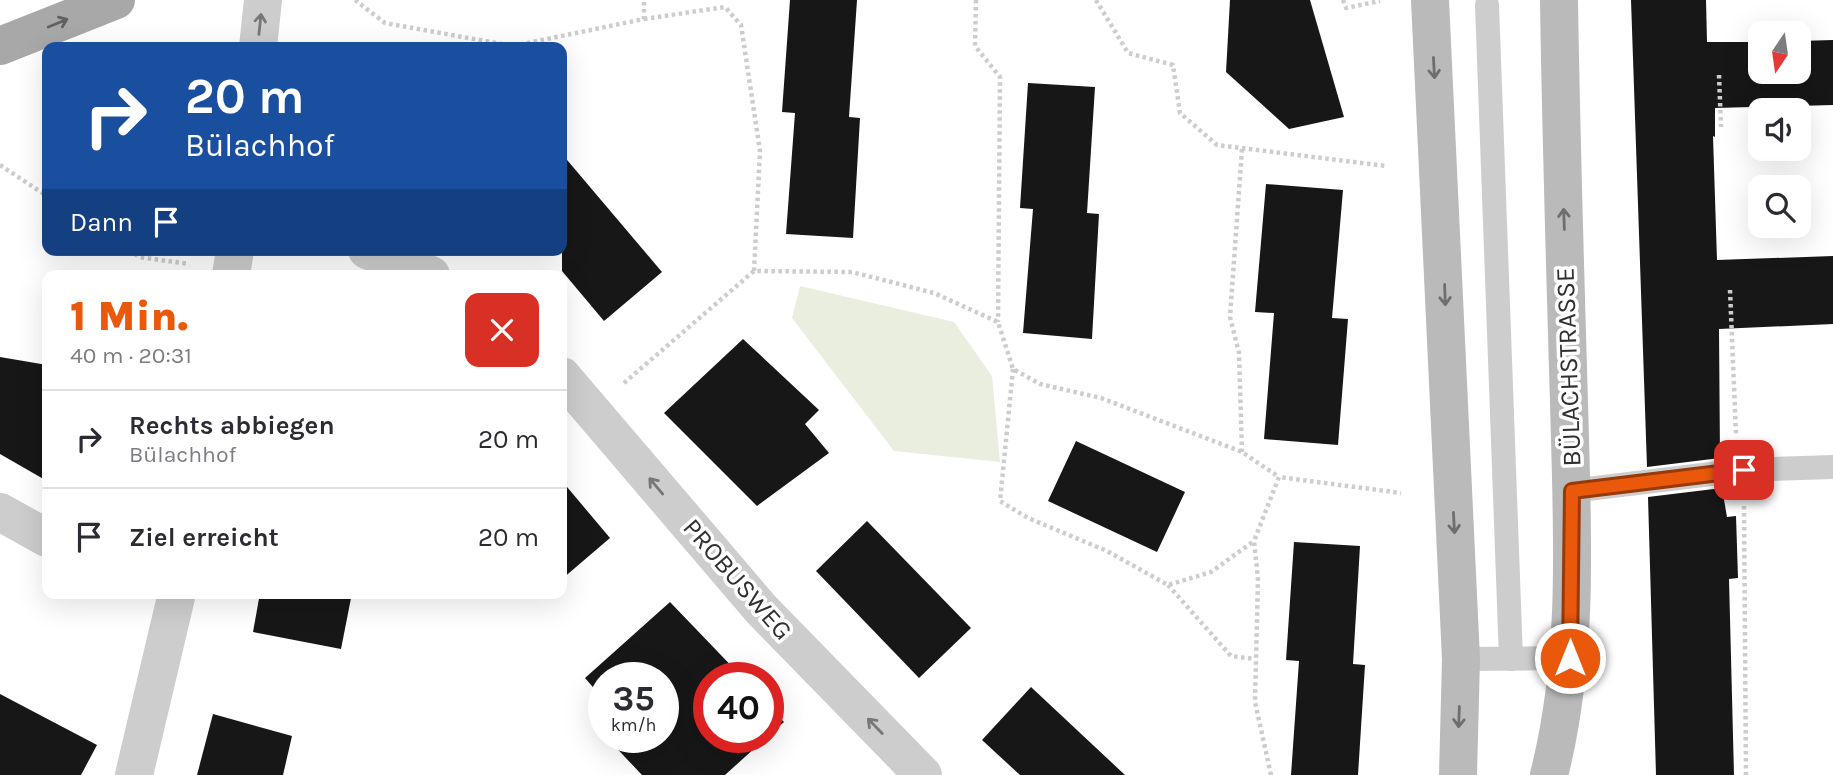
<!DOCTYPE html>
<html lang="de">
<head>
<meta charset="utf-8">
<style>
	body { margin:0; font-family:Karla,sans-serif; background:#f2f2f3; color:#2b2b33; height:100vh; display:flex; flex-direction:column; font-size:26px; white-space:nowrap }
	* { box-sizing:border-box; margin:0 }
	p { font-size:23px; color:#7c7c81 }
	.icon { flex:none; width:38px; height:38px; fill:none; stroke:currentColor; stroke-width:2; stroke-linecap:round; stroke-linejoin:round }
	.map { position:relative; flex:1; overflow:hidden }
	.side { position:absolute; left:42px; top:270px; width:525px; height:329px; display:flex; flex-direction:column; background:#fff; border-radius:14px; box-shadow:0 7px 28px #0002 }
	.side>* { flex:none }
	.guide { position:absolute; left:42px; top:42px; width:525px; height:214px; border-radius:14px; box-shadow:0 7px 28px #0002; background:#1a4fa0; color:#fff; overflow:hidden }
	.needle { width:46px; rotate:193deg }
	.fabs { position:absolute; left:1748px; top:21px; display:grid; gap:14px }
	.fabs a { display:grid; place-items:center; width:63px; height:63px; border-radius:14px; background:#fff; box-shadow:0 7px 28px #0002; font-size:35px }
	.speed { position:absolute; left:588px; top:662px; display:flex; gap:14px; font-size:35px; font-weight:700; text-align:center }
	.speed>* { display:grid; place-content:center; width:91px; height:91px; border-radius:50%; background:#fff; box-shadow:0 7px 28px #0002; line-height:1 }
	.speed small { font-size:18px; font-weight:400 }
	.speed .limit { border:10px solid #d22; background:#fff; color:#111 }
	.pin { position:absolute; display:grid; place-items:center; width:60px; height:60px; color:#fff; margin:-30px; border-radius:14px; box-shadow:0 4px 10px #0006 }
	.me { position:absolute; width:77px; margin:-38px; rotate:0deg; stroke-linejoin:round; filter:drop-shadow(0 0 5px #0008) }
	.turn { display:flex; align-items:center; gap:24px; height:147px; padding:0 28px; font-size:32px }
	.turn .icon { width:91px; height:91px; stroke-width:2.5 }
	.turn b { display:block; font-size:49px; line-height:60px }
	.then { display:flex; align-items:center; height:66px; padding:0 28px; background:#0003; gap:14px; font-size:26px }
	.round { display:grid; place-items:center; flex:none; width:74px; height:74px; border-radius:14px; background:#f2f2f3 }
	.overview { display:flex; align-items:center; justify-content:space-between; height:119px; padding:0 28px }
	h1 { font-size:42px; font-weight:800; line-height:52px; color:#ea580c }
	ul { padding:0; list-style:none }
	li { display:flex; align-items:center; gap:21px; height:98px; padding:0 28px; border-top:2px solid #e1e1e2 }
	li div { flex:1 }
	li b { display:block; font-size:26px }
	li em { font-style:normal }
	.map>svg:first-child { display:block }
</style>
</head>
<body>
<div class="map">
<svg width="1833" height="775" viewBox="0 0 1833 775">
	<rect width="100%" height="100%" fill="#fff"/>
	<polygon fill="#e9eede" points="800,286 954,322 992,376 1000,462 894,451 792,318"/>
	<g fill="#171717">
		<polygon points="790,0 857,0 849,117 860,118 853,238 786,234 795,113 782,112"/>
		<polygon points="1230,0 1310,0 1344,117 1289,129 1226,72"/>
		<polygon points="1631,0 1706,0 1707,42 1760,42 1760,72 1799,72 1799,41 1833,40 1833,105 1715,108 1715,137 1713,136 1717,260 1833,256 1833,324 1719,329 1720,458 1647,467"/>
		<polygon points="1028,83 1095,87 1087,213 1099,214 1092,339 1023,333 1033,209 1020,208"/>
		<polygon points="562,154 662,272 604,321 562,271"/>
		<polygon points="1266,184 1343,190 1332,318 1348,319 1338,445 1264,439 1274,313 1255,312"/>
		<polygon points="743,339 819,410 805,424 829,453 757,506 664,413"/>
		<polygon points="0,357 47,365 47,481 0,454"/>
		<polygon points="1076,441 1185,492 1157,552 1048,501"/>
		<polygon points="562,481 610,538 562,579"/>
		<polygon points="1722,488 1727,517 1736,516 1738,578 1729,579 1734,775 1656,775 1648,497"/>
		<polygon points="867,521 971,628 919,678 816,571"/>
		<polygon points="1294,542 1360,546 1353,664 1365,665 1358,775 1291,775 1299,661 1286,660"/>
		<polygon points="260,593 352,593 341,649 253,632"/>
		<polygon points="670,602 742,677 709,677 709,737 767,737 725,775 642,775 606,737 663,737 663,677 604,677 604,700 585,678"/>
		<polygon points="1031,687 1125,775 1020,775 982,740"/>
		<polygon points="0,694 97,745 81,775 0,775"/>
		<polygon points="768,705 784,722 768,736"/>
		<polygon points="213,714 292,736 283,775 197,775"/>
	</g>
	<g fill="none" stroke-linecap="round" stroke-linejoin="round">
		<g stroke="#cdcdcd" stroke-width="4.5" stroke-dasharray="3.5 3.5" stroke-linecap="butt">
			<polyline points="355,0 385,23 513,46 644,19 644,0"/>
			<polyline points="976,0 975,46 1000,77 998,322"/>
			<polyline points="1096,0 1128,53 1173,65 1180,113 1217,145 1386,166"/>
			<polyline points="1343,0 1346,8 1380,1"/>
			<polyline points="644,19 725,7 741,25 760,151 754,271"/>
			<polyline points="1719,75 1721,127"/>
			<polyline points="0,165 47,196"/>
			<polyline points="129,250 139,257 189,264"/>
			<polyline points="1730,290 1736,434"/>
			<polyline points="1013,369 1000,501 1028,518 1107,551 1168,585 1211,572 1254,541"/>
			<polyline points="624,383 754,271 852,272 934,293 998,322 1013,369 1040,384 1101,398 1242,452 1279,477"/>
			<polyline points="1242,452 1239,353 1230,317 1242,149"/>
			<polyline points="1744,506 1746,775"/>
			<polyline points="1168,585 1231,656 1255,659"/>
			<polyline points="1271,775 1255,702 1258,579 1254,541 1279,477 1401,493"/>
		</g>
		<g stroke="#cdcdcd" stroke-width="24">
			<polyline points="1487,5 1511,659"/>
			<polyline points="1571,491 1744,470 1833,467"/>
			<polyline points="1461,659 1570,658"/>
		</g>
		<g stroke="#cdcdcd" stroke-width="38">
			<polyline points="258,47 263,0"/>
			<polyline points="367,250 431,275"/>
			<polyline points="231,275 235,250"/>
			<polyline points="562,376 761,609 923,775"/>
			<polyline points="0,512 47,538"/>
			<polyline points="134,775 177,593"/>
		</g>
		<g stroke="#bababa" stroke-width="38">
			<polyline points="1430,0 1461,659 1458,775"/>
			<path d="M1549 775C1580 654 1572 526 1569 402 1565 268 1561 134 1559 0"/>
		</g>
		<polyline stroke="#a8a8a8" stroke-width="38" points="0,46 116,0"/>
	</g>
	<defs><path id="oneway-shaft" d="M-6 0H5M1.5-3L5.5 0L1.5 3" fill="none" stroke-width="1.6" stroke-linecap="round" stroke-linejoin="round" transform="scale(1.75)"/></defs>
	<use stroke="#606060" href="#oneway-shaft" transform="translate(58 23) rotate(-22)"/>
	<g stroke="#777">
		<use href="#oneway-shaft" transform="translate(260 24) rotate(-84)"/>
		<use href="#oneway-shaft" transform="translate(656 486) rotate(-130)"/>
		<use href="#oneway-shaft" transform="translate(875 726) rotate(-134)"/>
	</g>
	<g stroke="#6e6e6e">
		<use href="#oneway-shaft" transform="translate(1434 68) rotate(87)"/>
		<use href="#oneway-shaft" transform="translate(1564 219) rotate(-92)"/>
		<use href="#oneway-shaft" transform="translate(1445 295) rotate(88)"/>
		<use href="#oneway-shaft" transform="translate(1454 523) rotate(87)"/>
		<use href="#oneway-shaft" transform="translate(1459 717) rotate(92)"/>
	</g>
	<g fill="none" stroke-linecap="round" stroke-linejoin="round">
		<g stroke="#983908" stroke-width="18">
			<polyline id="route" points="1570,658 1572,491 1744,470"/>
		</g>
		<use href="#route" stroke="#ea580c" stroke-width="12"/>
	</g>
	<g text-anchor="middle" stroke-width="7" stroke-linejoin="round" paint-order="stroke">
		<g font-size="26" fill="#303030" stroke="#fff">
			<text transform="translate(1568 367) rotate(-92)" y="9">BÜLACHSTRASSE</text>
			<text transform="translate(738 579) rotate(49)" y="9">PROBUSWEG</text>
		</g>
	</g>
</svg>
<div class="fabs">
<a><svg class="needle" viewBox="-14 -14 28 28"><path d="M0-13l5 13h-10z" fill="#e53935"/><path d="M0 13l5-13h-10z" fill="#7c7c81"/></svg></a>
<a><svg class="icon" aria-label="sound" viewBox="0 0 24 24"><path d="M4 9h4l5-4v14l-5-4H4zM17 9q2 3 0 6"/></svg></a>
<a><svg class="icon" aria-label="search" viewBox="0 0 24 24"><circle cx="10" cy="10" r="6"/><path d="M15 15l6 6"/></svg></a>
</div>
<div class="speed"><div>35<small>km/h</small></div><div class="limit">40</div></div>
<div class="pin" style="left:1744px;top:470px;background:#d93025"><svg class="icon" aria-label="arrive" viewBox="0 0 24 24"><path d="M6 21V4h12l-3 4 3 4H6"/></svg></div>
<svg class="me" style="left:1570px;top:658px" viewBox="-20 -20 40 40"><circle r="17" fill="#ea580c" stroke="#fff" stroke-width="3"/><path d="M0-11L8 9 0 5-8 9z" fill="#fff"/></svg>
<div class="guide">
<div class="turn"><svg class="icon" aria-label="right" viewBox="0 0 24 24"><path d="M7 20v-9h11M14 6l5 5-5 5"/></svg><div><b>20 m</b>Bülachhof</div></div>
<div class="then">Dann<svg class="icon" aria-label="arrive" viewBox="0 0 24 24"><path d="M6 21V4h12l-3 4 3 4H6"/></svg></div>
</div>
<section class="side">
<div class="overview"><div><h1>1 Min.</h1><p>40 m · 20:31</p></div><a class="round" style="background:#d93025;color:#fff"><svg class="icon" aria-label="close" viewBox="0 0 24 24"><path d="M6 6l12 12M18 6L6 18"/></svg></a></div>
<ul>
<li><svg class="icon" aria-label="right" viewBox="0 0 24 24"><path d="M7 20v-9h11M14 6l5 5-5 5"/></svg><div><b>Rechts abbiegen</b><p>Bülachhof</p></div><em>20 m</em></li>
<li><svg class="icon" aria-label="arrive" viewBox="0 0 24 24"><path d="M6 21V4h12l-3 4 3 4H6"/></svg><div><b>Ziel erreicht</b></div><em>20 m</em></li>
</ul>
</section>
</div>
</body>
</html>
